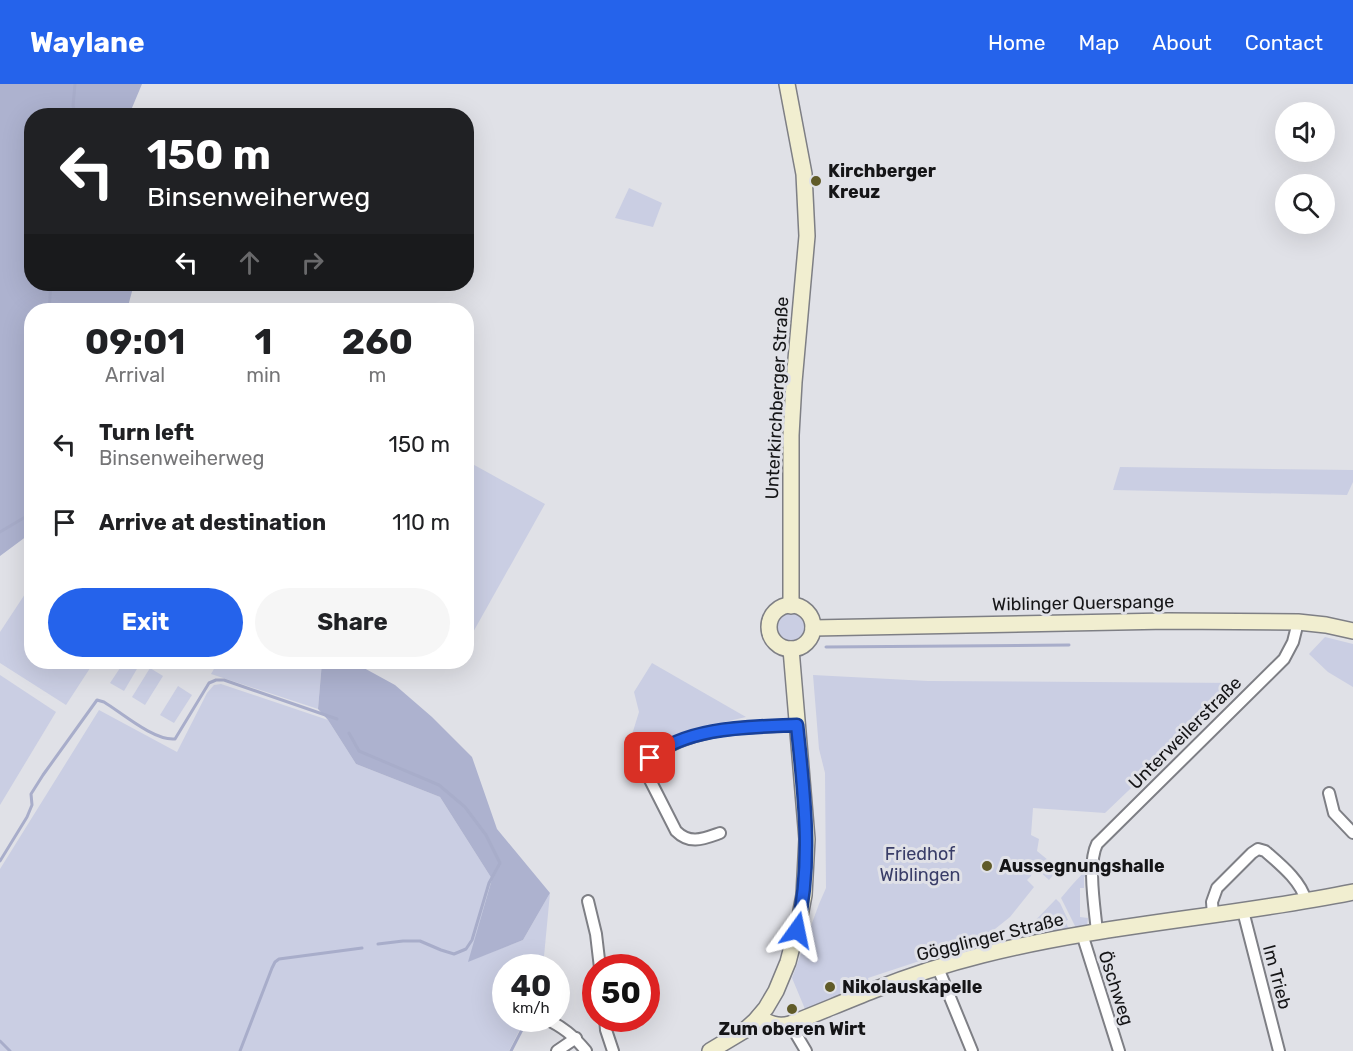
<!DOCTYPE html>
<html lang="en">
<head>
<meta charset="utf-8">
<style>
	body { margin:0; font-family:Rubik,sans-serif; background:#f6f6f6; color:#202124; height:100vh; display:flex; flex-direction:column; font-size:22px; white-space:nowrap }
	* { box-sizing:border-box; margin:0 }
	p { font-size:20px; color:#757577 }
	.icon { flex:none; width:33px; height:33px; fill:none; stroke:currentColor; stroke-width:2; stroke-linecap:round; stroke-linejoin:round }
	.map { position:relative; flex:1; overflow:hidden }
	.drawer { position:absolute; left:24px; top:219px; width:450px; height:366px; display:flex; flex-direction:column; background:#fff; border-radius:24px; box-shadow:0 6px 24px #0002 }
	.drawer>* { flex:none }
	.hud { position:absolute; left:24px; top:24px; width:450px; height:183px; border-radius:24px; box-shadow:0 6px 24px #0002; background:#202124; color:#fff; overflow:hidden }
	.fabs { position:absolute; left:1275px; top:18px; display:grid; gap:12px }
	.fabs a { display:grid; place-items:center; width:60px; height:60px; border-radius:50%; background:#fff; box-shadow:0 6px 24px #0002; font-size:30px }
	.speed { position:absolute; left:492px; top:870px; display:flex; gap:12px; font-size:30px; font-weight:700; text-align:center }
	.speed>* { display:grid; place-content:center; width:78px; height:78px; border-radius:50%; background:#fff; box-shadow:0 6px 24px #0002; line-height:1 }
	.speed small { font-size:15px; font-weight:400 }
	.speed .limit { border:9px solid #d22; background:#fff; color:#111 }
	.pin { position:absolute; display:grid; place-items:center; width:51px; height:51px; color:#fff; margin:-26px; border-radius:12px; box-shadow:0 3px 9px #0006 }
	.me { position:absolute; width:66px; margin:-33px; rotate:12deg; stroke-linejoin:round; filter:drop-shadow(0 0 4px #0008) }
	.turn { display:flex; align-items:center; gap:21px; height:126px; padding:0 24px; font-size:27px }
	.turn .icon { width:78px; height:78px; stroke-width:2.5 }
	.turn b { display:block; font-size:42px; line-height:51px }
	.lanes { display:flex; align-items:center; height:57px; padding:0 24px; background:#0003; justify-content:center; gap:30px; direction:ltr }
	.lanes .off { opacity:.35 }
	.eta { display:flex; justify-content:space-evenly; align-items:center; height:102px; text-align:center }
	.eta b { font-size:36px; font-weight:700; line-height:42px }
	.action { display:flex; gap:12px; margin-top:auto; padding:12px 24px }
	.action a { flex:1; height:69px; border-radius:36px; background:#2563eb; color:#fff; font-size:24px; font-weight:700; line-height:69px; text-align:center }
	.action a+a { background:#f6f6f6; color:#202124 }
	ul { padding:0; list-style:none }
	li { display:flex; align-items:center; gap:18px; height:78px; padding:0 24px }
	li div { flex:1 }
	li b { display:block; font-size:22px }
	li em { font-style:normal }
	header { display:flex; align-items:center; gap:36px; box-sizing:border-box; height:84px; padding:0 30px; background:#2563eb; color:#fff }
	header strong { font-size:28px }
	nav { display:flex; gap:33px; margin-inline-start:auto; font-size:21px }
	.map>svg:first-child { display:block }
</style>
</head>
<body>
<header>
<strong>Waylane</strong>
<nav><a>Home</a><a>Map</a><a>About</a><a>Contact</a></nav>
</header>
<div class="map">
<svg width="1353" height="967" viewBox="0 0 1353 967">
	<rect width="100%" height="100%" fill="#e0e1e7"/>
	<g fill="#cacee3">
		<polygon points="629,104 662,119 653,143 615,134"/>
		<polygon points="467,377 545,420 467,559"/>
		<polygon points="1120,383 1353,386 1353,398 1347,411 1113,406"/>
		<polygon points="27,507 31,510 32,578 94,578 66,621 0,579 0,548"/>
		<circle cx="791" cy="543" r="21"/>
		<polygon points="1325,553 1353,560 1353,603 1328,588 1309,570"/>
		<polygon points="124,578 141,578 124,607 110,599"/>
		<polygon points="218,578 322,578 318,625 211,590"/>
		<polygon points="652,579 746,633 694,645 671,653 648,666 630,657 639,628 634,608"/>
		<polygon points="150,584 163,592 145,621 132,613"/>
		<polygon points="0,591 56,628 0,721"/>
		<polygon points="813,591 928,597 1241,599 1105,729 1033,724 1031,751 1039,755 1037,767 1048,776 1055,789 1049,796 1037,785 1034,787 1033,786 1031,792 1027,796 1034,803 1010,833 980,857 868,894 870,902 805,925 792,894 819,820 826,804 825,689 819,665"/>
		<polygon points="221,600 328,636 356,680 440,713 492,795 469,877 523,856 550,809 543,883 506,884 506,934 525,935 509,967 0,967 0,785 99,626 177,668 207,609 214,601"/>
		<polygon points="178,602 192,611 174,639 160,631"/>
		<polygon points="1085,787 1088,790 1088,793 1084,793 1084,804 1080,804 1080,833 1088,834 1087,842 1076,844 1061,814 1072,801"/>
		<polygon points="1056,815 1060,819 1068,836 1065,837 1069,845 1041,850 1029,854 1027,851 1028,844"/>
	</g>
	<g fill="#adb2cf">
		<polygon points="0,0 142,0 129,31 32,32 32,200 84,200 88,202 90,200 134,200 127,226 32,226 31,449 0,472"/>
		<polygon points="322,578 353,578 395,601 432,633 472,673 497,745 550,809 523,856 468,878 492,795 440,713 356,680 328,636 318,625"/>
	</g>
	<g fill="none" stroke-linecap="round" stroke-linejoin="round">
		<g stroke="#a8adca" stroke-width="3">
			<polyline points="75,0 73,22 77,32"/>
			<polyline points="49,226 51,200"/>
			<polyline points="0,448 32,429"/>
			<polyline points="826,563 1069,561"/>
			<polyline points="349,649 359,667 439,701 465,723 486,751 500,779 489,799 472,856 466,865 454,870 441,866 420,857 403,857 378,860"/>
			<path d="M0 777 27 733 32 721 31 710 43 691 97 616 104 618C122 629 154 657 175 655L209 599 216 596H224L337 635"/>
			<polyline points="0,957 10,967"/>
			<polyline points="240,967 272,884 275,878 279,875 362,864"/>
			<polyline points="511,967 528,934"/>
		</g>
		<g stroke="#7e7f85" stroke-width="14">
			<g id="street">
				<polyline points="1329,709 1334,729 1353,749"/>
				<path d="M720 749C703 755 690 761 676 747L647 690C644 674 656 669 668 663 708 642 753 643 797 641"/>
				<polyline points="588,817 596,850 600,884"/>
				<polyline points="1243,827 1279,967"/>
				<path d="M1213 831 1212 818 1217 804 1252 769 1258 765 1265 767C1281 781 1301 797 1306 817"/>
				<path d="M1097 848C1095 825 1087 780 1097 760L1284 575 1293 558 1298 538"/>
				<polyline points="1082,850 1119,967"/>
				<polyline points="938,884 972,967"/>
				<path d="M544 934C563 943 573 951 586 967"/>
				<polyline points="605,934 606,946 613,967"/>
				<polyline points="790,940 806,967"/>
				<polyline points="557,967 576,954"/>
			</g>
		</g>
		<g stroke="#7e7f85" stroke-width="18">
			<g id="secondary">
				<polyline points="787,0 804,90 807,152 794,298 791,351 791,522"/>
				<circle cx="791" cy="543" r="22"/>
				<polyline points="813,544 1168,537 1298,538 1326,541 1353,547"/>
				<path d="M759 933C769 940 778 943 790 940 818 929 846 917 874 906 909 892 946 880 982 871 1104 840 1230 833 1353 808"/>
				<polyline points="710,967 745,946 755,937 766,924 776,907 788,878 800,832 804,811 807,755 791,565"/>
			</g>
		</g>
		<use href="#street" stroke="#fff" stroke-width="10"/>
		<use href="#secondary" stroke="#f1eed0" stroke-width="15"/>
	</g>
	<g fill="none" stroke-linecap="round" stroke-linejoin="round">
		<g stroke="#184099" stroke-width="15">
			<path id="route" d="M650 674C687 642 751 643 797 641 804 710 813 777 797 846"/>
		</g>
		<use href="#route" stroke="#2563eb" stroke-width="10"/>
	</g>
	<g fill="#605b28" stroke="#e0e1e7" stroke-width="2">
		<circle cx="816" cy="97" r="6"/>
		<circle cx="987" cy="782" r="6"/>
		<circle cx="830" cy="903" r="6"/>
		<circle cx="792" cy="925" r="6"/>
	</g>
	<g text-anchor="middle" stroke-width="6" stroke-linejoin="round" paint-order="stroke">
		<g font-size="18" font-weight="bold" fill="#151517" stroke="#e0e1e7" text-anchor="start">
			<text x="828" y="93">Kirchberger<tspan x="828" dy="21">Kreuz</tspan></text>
			<text x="999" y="788">Aussegnungshalle</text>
			<text x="842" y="909">Nikolauskapelle</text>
			<text x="792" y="951" text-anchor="middle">Zum oberen Wirt</text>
		</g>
		<g font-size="18" fill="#151517" stroke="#e0e1e7">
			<text transform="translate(777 314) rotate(-87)" y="6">Unterkirchberger Straße</text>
			<text transform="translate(1083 519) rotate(-1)" y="6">Wiblinger Querspange</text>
			<text transform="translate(1185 649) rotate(-45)" y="6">Unterweilerstraße</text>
			<text transform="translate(990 853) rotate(-14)" y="6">Gögglinger Straße</text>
			<text transform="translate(1277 893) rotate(75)" y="6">Im Trieb</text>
			<text transform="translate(1116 904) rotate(72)" y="6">Öschweg</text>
		</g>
		<g font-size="18" fill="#393d68" stroke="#e0e1e7">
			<text x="920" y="776">Friedhof<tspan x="920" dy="21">Wiblingen</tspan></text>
		</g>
	</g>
</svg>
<div class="fabs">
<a><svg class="icon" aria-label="sound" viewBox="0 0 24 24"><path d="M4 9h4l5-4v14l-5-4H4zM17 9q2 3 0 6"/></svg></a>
<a><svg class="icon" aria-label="search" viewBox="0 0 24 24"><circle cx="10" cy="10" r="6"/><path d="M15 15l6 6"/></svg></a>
</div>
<div class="speed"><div>40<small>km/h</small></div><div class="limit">50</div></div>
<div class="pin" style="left:650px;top:674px;background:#d93025"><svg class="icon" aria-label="arrive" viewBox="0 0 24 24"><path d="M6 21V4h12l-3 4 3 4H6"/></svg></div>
<svg class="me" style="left:797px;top:846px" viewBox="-20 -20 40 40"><path d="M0-17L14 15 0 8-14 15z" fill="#2563eb" stroke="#fff" stroke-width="4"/></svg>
<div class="hud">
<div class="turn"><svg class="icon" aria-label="left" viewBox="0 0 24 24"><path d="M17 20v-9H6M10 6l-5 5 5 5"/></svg><div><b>150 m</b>Binsenweiherweg</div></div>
<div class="lanes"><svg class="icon" aria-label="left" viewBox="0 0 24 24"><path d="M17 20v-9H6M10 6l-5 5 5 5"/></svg><svg class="icon off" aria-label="ahead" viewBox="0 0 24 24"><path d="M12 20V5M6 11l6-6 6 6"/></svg><svg class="icon off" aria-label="right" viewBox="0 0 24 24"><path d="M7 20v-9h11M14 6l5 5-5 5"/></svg></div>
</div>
<section class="drawer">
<div class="eta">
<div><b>09:01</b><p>Arrival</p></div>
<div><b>1</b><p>min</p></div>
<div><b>260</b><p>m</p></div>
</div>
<ul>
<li><svg class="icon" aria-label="left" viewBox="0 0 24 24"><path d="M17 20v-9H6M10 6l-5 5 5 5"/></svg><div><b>Turn left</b><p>Binsenweiherweg</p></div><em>150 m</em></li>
<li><svg class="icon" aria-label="arrive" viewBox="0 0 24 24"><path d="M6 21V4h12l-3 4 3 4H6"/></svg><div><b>Arrive at destination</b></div><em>110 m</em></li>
</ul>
<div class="action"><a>Exit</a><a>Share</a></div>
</section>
</div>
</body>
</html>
